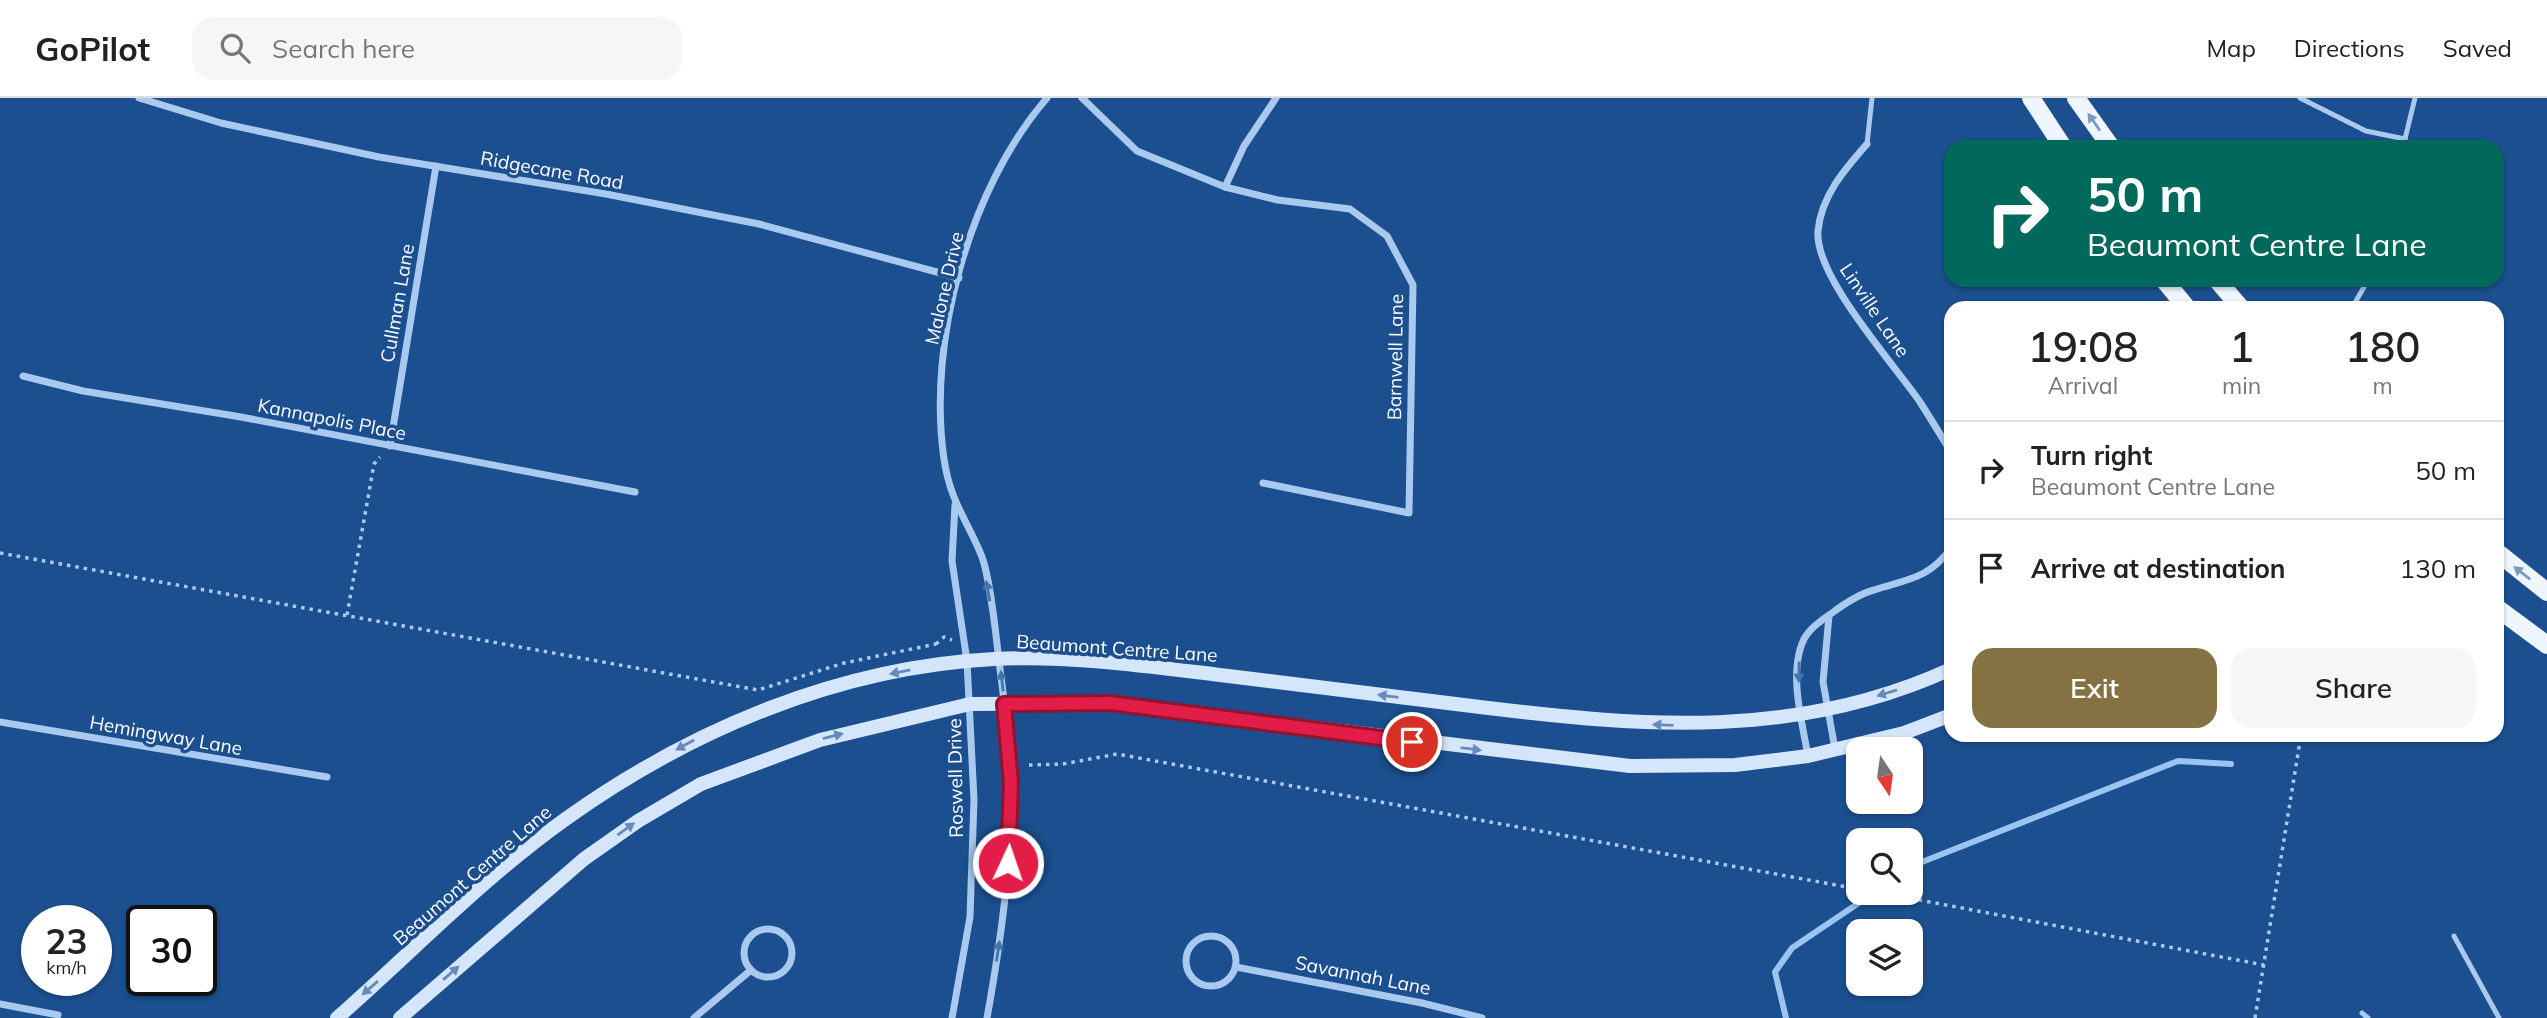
<!DOCTYPE html>
<html lang="en">
<head>
<meta charset="utf-8">
<style>
	body { margin:0; font-family:Mulish,sans-serif; background:#f6f6f6; color:#222; height:100vh; display:flex; flex-direction:column; font-size:26px; white-space:nowrap }
	* { box-sizing:border-box; margin:0 }
	p { font-size:23px; color:#767676 }
	.icon { flex:none; width:38px; height:38px; fill:none; stroke:currentColor; stroke-width:2; stroke-linecap:round; stroke-linejoin:round }
	.map { position:relative; flex:1; overflow:hidden }
	.drawer { position:absolute; left:1944px; top:203px; width:560px; height:441px; display:flex; flex-direction:column; background:#fff; border-radius:21px; box-shadow:0 2px 5px #0004 }
	.drawer>* { flex:none }
	.guide { position:absolute; left:1944px; top:42px; width:560px; height:147px; border-radius:21px; box-shadow:0 2px 5px #0004; background:#00695c; color:#fff; overflow:hidden }
	.needle { width:46px; rotate:167deg }
	.controls { position:absolute; left:1846px; top:639px; display:grid; gap:14px }
	.controls a { display:grid; place-items:center; width:77px; height:77px; border-radius:14px; background:#fff; box-shadow:0 2px 5px #0004; font-size:35px }
	.speed { position:absolute; left:21px; top:807px; display:flex; gap:14px; font-size:35px; font-weight:700; text-align:center }
	.speed>* { display:grid; place-content:center; width:91px; height:91px; border-radius:50%; background:#fff; box-shadow:0 2px 5px #0004; line-height:1 }
	.speed small { font-size:18px; font-weight:400 }
	.speed .limit { border:4px solid #111; border-radius:10px; background:#fff; color:#111 }
	.pin { position:absolute; display:grid; place-items:center; width:60px; height:60px; color:#fff; margin:-30px; border:4px solid #fff; border-radius:50%; box-shadow:0 2px 7px #0007 }
	.me { position:absolute; width:77px; margin:-38px; rotate:3deg; stroke-linejoin:round; filter:drop-shadow(0 0 5px #0008) }
	.turn { display:flex; align-items:center; gap:24px; height:147px; padding:0 28px; font-size:32px }
	.turn .icon { width:91px; height:91px; stroke-width:2.5 }
	.turn b { display:block; font-size:49px; line-height:60px }
	.eta { display:flex; justify-content:space-evenly; align-items:center; height:119px; text-align:center }
	.eta b { font-size:42px; font-weight:600; line-height:49px }
	.action { display:flex; gap:14px; margin-top:auto; padding:14px 28px }
	.action a { flex:1; height:80px; border-radius:21px; background:#857141; color:#fff; font-size:28px; font-weight:600; line-height:80px; text-align:center }
	.action a+a { background:#f6f6f6; color:#222 }
	ul { padding:0; list-style:none }
	li { display:flex; align-items:center; gap:21px; height:98px; padding:0 28px; border-top:2px solid #e0e0e0 }
	li div { flex:1 }
	li b { display:block; font-size:26px }
	li em { font-style:normal }
	header { display:flex; align-items:center; gap:42px; box-sizing:border-box; height:98px; padding:0 35px; background:#fff; border-bottom:2px solid #e0e0e0 }
	header strong { font-size:33px }
	nav { display:flex; gap:38px; margin-inline-start:auto; font-size:24px }
	.search { width:490px; height:63px; background:#f6f6f6; display:flex; align-items:center; gap:18px; box-sizing:border-box; padding:0 24px; border-radius:21px; color:#767676; font-size:26px }
	.map>svg:first-child { display:block }
</style>
</head>
<body>
<header>
<strong>GoPilot</strong>
<div class="search"><svg class="icon" aria-label="search" viewBox="0 0 24 24"><circle cx="10" cy="10" r="6"/><path d="M15 15l6 6"/></svg>Search here</div>
<nav><a>Map</a><a>Directions</a><a>Saved</a></nav>
</header>
<div class="map">
<svg width="2547" height="920" viewBox="0 0 2547 920">
	<rect width="100%" height="100%" fill="#1b4f8f"/>
	<g fill="none" stroke-linecap="round" stroke-linejoin="round">
		<g stroke="#9cc4f0" stroke-width="6">
			<polyline points="1911,771 1922,764 2178,663 2231,666"/>
			<polyline points="1786,920 1775,874 1792,850 1875,794"/>
		</g>
		<g stroke="#a9c9ee" stroke-width="3.5" stroke-dasharray="3.5 5" stroke-linecap="butt">
			<polyline points="0,455 758,592 844,565 936,546 939,551"/>
			<polyline points="347,517 374,366 380,359"/>
			<polyline points="936,546 944,539 952,542"/>
			<polyline points="1029,667 1063,666 1117,656 1858,791"/>
			<polyline points="1877,794 2264,867"/>
			<polyline points="2255,920 2301,637"/>
		</g>
		<g stroke="#a9c9ee" stroke-width="5">
			<polyline points="2300,0 2366,33 2405,41"/>
			<polyline points="1867,46 1872,0"/>
			<polyline points="2403,49 2415,0"/>
			<polyline points="2352,210 2368,182"/>
			<polyline points="2454,838 2499,920"/>
			<polyline points="2362,915 2368,920"/>
		</g>
		<g stroke="#a9c9ee" stroke-width="7">
			<polyline points="139,0 221,25 379,59 606,96 759,126 959,180"/>
			<polyline points="1082,0 1137,53 1225,89 1278,102 1350,111 1387,138 1413,187 1409,415 1263,385"/>
			<path d="M1867 46C1845 71 1821 98 1818 133 1814 178 1894 266 1920 304 1931 321 1941 338 1951 354"/>
			<polyline points="1225,89 1244,48 1276,0"/>
			<polyline points="23,278 83,293 241,319 635,394"/>
			<polyline points="390,348 436,68"/>
			<polyline points="1829,518 1823,584 1835,651"/>
			<polyline points="0,624 327,679"/>
			<path d="M1808 658C1802 623 1788 574 1804 541 1810 530 1822 522 1832 515 1844 506 1859 496 1874 492 1907 481 1929 481 1951 450"/>
			<circle cx="768" cy="855" r="24"/>
			<circle cx="1211" cy="863" r="25"/>
			<polyline points="1236,869 1422,905 1482,920"/>
			<polyline points="0,906 58,917"/>
			<polyline points="694,920 751,872"/>
			<polyline points="952,920 970,819 974,702 967,563 952,463 955,407"/>
			<path d="M987 920C1001 842 1012 764 1011 684 1010 644 1004 603 999 563 996 538 990 475 980 454 965 419 950 402 944 361 927 244 969 90 1047 0"/>
		</g>
		<g stroke="#d6e6fa" stroke-width="14">
			<path d="M337 920C412 854 485 778 567 720 692 631 840 569 994 561 1069 557 1146 568 1220 577 1307 588 1394 598 1480 609 1644 629 1796 642 1951 571"/>
			<polyline points="400,920 584,761 638,723 701,686 820,642 970,606 1110,605 1630,668 1735,667 1808,658 1904,635 1951,617"/>
		</g>
		<g stroke="#f0f6ff" stroke-width="18">
			<polyline points="2031,0 2063,49"/>
			<polyline points="2076,0 2111,49"/>
			<polyline points="2164,182 2187,210"/>
			<polyline points="2217,182 2241,210"/>
			<polyline points="2497,454 2547,494"/>
			<polyline points="2497,510 2547,547"/>
		</g>
	</g>
	<defs><path id="oneway-solid" d="M-6-.8H1V-3.2L6.5 0L1 3.2V.8H-6Z" transform="scale(1.75)"/></defs>
	<g fill="#7b9ac1">
		<use href="#oneway-solid" transform="translate(2094 24) rotate(-125)"/>
		<use href="#oneway-solid" transform="translate(2522 475) rotate(-142)"/>
	</g>
	<g fill="#4674ac">
		<use href="#oneway-solid" transform="translate(988 493) rotate(-100)"/>
		<use href="#oneway-solid" transform="translate(1799 574) rotate(91)"/>
		<use href="#oneway-solid" transform="translate(1002 583) rotate(-96)"/>
		<use href="#oneway-solid" transform="translate(998 853) rotate(-81)"/>
	</g>
	<g fill="#668bba">
		<use href="#oneway-solid" transform="translate(900 574) rotate(169)"/>
		<use href="#oneway-solid" transform="translate(1887 595) rotate(163)"/>
		<use href="#oneway-solid" transform="translate(1388 598) rotate(-173)"/>
		<use href="#oneway-solid" transform="translate(1663 627) rotate(-178)"/>
		<use href="#oneway-solid" transform="translate(833 638) rotate(-14)"/>
		<use href="#oneway-solid" transform="translate(685 647) rotate(151)"/>
		<use href="#oneway-solid" transform="translate(1471 651) rotate(7)"/>
		<use href="#oneway-solid" transform="translate(626 731) rotate(-36)"/>
		<use href="#oneway-solid" transform="translate(451 875) rotate(-41)"/>
		<use href="#oneway-solid" transform="translate(370 890) rotate(139)"/>
	</g>
	<g fill="none" stroke-linecap="round" stroke-linejoin="round">
		<g stroke="#92132f" stroke-width="18">
			<polyline id="route" points="1008,765 1011,685 1004,606 1110,605 1412,644"/>
		</g>
		<use href="#route" stroke="#e11d48" stroke-width="12"/>
	</g>
	<g text-anchor="middle" stroke-width="7" stroke-linejoin="round" paint-order="stroke">
		<g font-size="19" fill="#fff" stroke="#1b4f8f">
			<text transform="translate(552 72) rotate(10)" y="7">Ridgecane Road</text>
			<text transform="translate(944 190) rotate(-77)" y="7">Malone Drive</text>
			<text transform="translate(397 205) rotate(-80)" y="7">Cullman Lane</text>
			<text transform="translate(1875 212) rotate(56)" y="7">Linville Lane</text>
			<text transform="translate(1395 259) rotate(-89)" y="7">Barnwell Lane</text>
			<text transform="translate(332 321) rotate(11)" y="7">Kannapolis Place</text>
			<text transform="translate(1117 550) rotate(4)" y="7">Beaumont Centre Lane</text>
			<text transform="translate(166 637) rotate(10)" y="7">Hemingway Lane</text>
			<text transform="translate(955 680) rotate(-91)" y="7">Roswell Drive</text>
			<text transform="translate(472 777) rotate(-41)" y="7">Beaumont Centre Lane</text>
			<text transform="translate(1363 877) rotate(11)" y="7">Savannah Lane</text>
		</g>
	</g>
</svg>
<div class="controls">
<a><svg class="needle" viewBox="-14 -14 28 28"><path d="M0-13l5 13h-10z" fill="#e53935"/><path d="M0 13l5-13h-10z" fill="#767676"/></svg></a>
<a><svg class="icon" aria-label="search" viewBox="0 0 24 24"><circle cx="10" cy="10" r="6"/><path d="M15 15l6 6"/></svg></a>
<a><svg class="icon" aria-label="layers" viewBox="0 0 24 24"><path d="M12 4l9 5-9 5-9-5zM3 14l9 5 9-5"/></svg></a>
</div>
<div class="speed"><div>23<small>km/h</small></div><div class="limit">30</div></div>
<div class="pin" style="left:1412px;top:644px;background:#d93025"><svg class="icon" aria-label="arrive" viewBox="0 0 24 24"><path d="M6 21V4h12l-3 4 3 4H6"/></svg></div>
<svg class="me" style="left:1008px;top:765px" viewBox="-20 -20 40 40"><circle r="17" fill="#e11d48" stroke="#fff" stroke-width="3"/><path d="M0-11L8 9 0 5-8 9z" fill="#fff"/></svg>
<div class="guide">
<div class="turn"><svg class="icon" aria-label="right" viewBox="0 0 24 24"><path d="M7 20v-9h11M14 6l5 5-5 5"/></svg><div><b>50 m</b>Beaumont Centre Lane</div></div>
</div>
<section class="drawer">
<div class="eta">
<div><b>19:08</b><p>Arrival</p></div>
<div><b>1</b><p>min</p></div>
<div><b>180</b><p>m</p></div>
</div>
<ul>
<li><svg class="icon" aria-label="right" viewBox="0 0 24 24"><path d="M7 20v-9h11M14 6l5 5-5 5"/></svg><div><b>Turn right</b><p>Beaumont Centre Lane</p></div><em>50 m</em></li>
<li><svg class="icon" aria-label="arrive" viewBox="0 0 24 24"><path d="M6 21V4h12l-3 4 3 4H6"/></svg><div><b>Arrive at destination</b></div><em>130 m</em></li>
</ul>
<div class="action"><a>Exit</a><a>Share</a></div>
</section>
</div>
</body>
</html>
